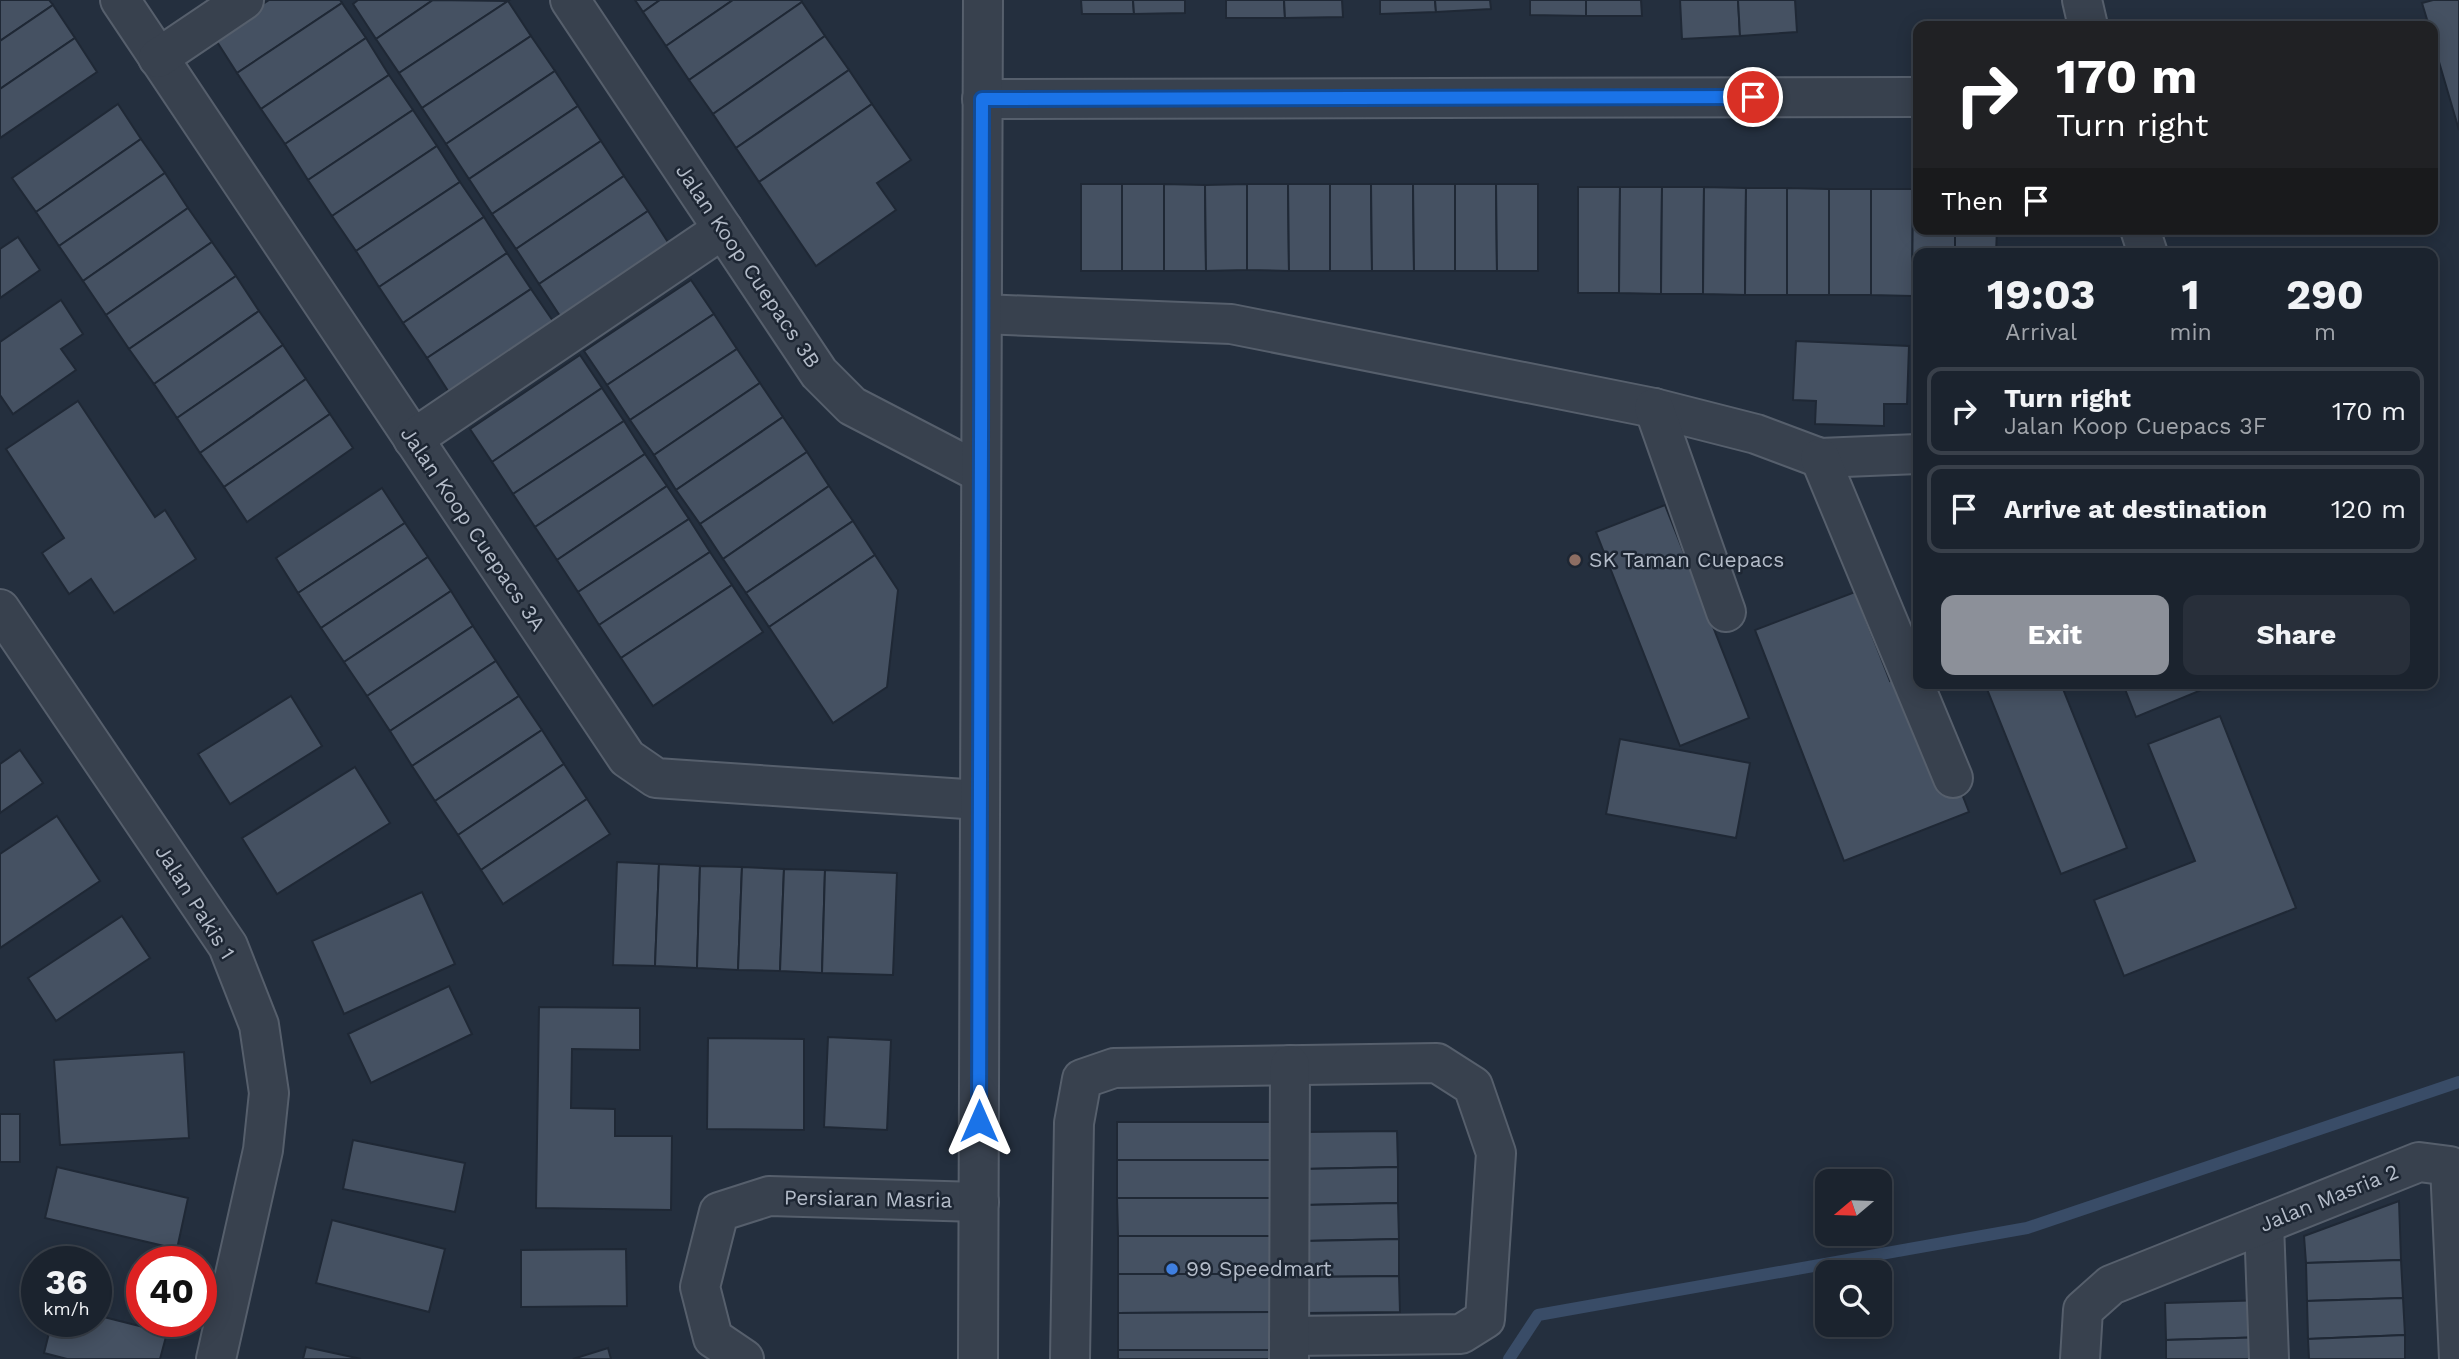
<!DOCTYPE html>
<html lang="en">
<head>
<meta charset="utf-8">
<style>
	body { margin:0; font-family:"Work Sans",sans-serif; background:#282f3a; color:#f1f3f6; height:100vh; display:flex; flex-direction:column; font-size:26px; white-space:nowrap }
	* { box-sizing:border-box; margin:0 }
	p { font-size:23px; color:#a0a4aa }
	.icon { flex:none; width:38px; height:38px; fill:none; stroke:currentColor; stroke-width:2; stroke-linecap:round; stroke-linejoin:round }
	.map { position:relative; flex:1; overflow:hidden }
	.drawer { position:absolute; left:1913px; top:248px; width:525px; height:441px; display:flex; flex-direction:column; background:#1b232e; border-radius:14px; box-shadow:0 4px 18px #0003,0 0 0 2px #39404a }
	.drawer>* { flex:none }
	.banner { position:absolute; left:1913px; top:21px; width:525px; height:214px; border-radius:14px; box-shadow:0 4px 18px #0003,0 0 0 2px #39404a; background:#202124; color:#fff; overflow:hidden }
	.needle { width:46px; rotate:251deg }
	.tools { position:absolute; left:1815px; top:1169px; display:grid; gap:14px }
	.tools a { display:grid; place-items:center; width:77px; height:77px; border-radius:14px; background:#1b232e; box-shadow:0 4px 18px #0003,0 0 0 2px #39404a; font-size:35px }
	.speed { position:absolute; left:21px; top:1246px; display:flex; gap:14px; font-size:35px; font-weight:700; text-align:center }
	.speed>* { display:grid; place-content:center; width:91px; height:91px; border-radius:50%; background:#1b232e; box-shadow:0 4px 18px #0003,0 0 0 2px #39404a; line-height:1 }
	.speed small { font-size:18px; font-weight:400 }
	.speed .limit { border:10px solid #d22; background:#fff; color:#111 }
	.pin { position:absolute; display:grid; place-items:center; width:60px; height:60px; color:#fff; margin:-30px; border:4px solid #fff; border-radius:50%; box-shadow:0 2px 7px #0007 }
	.me { position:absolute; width:77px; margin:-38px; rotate:0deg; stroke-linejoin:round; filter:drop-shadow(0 0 5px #0008) }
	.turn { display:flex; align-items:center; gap:24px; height:147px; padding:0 28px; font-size:32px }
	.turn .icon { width:91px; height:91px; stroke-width:2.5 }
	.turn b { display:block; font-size:49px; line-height:60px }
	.then { display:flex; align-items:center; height:66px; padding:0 28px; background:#0003; gap:14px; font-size:26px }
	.eta { display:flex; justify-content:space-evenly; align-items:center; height:119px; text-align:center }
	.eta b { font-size:42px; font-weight:700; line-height:49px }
	.button { display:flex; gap:14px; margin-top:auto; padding:14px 28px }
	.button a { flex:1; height:80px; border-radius:14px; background:#8c9099; color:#fff; font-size:28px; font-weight:700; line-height:80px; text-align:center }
	.button a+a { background:#282f3a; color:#f1f3f6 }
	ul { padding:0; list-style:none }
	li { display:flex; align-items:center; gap:21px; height:88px; margin:0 14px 10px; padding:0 14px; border:4px solid #39404a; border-radius:14px }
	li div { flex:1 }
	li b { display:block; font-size:26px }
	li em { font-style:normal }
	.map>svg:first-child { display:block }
</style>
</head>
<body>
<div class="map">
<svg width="2459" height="1359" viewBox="0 0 2459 1359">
	<rect width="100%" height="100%" fill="#242f3e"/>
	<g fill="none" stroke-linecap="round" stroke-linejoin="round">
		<polyline stroke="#394c67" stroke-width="12" points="1509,1359 1538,1315 2027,1228 2459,1082"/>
	</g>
	<g fill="#455162" stroke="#1f2835" stroke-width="2">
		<polygon points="0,0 49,0 53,5 0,41"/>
		<polygon points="269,0 340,0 342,3 237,73 214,37"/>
		<polygon points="358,0 433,0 376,39 353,4"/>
		<polygon points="433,0 508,1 399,73 376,39"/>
		<polygon points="635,0 660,0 643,12"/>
		<polygon points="660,0 733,0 666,46 643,12"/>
		<polygon points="733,0 801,0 802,2 689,80 666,46"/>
		<polygon points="1081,0 1133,0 1134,14 1082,14"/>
		<polygon points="1133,0 1185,0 1185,13 1134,14"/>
		<polygon points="1226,0 1284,0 1285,18 1226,18"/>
		<polygon points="1284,0 1342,0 1343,17 1285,18"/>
		<polygon points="1380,0 1435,0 1436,12 1380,14"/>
		<polygon points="1435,0 1490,0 1491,9 1436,12"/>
		<polygon points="1530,0 1586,0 1586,16 1530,15"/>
		<polygon points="1586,0 1641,0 1642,16 1586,16"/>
		<polygon points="1680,0 1738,0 1740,36 1682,39"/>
		<polygon points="1738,0 1795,0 1797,32 1740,36"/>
		<polygon points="2433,0 2459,0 2459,130 2432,38 2432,26 2429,26 2422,3"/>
		<polygon points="508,1 531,36 422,108 399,73"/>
		<polygon points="802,2 825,36 713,114 689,80"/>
		<polygon points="342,3 366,38 261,109 237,73"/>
		<polygon points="53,5 75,38 0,89 0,41"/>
		<polygon points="531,36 555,71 446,144 422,108"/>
		<polygon points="825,36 849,70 736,148 713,114"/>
		<polygon points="75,38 97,72 0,138 0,89"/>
		<polygon points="366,38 389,75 285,144 261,109"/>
		<polygon points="849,70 872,104 759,182 736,148"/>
		<polygon points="555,71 578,106 469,179 446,144"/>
		<polygon points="389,75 413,110 308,180 285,144"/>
		<polygon points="118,104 141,139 36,212 12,178"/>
		<polygon points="872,104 911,160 877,183 896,210 816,266 759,182"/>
		<polygon points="578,106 601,141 492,214 469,179"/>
		<polygon points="413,110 437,146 332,216 308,180"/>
		<polygon points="141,139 165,173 59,246 36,212"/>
		<polygon points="601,141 624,176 516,249 492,214"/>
		<polygon points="437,146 460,182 356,251 332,216"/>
		<polygon points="165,173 188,208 83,281 59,246"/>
		<polygon points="624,176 648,211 539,284 516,249"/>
		<polygon points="460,182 484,217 379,287 356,251"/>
		<rect x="1081" y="184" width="41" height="87"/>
		<rect x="1122" y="184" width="42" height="87"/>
		<polygon points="1164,184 1205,185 1206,271 1164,271"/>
		<polygon points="1247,184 1247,270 1206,271 1205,185"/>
		<polygon points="1247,184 1288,184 1289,271 1247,270"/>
		<polygon points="1288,184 1330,184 1330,271 1289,271"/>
		<polygon points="1330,184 1371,184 1372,271 1330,271"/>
		<polygon points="1371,184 1413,184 1414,271 1372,271"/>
		<polygon points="1413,184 1455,184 1455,271 1414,271"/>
		<polygon points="1455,184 1496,184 1497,271 1455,271"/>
		<polygon points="1496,184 1538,184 1538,271 1497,271"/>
		<polygon points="1578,187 1620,187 1619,293 1578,293"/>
		<polygon points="1620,187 1662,187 1661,294 1619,293"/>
		<polygon points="1662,187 1704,187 1703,294 1661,294"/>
		<polygon points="1704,187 1746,188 1745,295 1703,294"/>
		<polygon points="1746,188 1787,188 1787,295 1745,295"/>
		<polygon points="1787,188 1829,189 1829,295 1787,295"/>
		<rect x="1829" y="189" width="42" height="106"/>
		<polygon points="1871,189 1913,189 1912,296 1871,295"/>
		<polygon points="1913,189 1918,189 1918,229 1955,229 1955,254 1918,254 1918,296 1912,296"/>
		<polygon points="188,208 212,242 106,315 83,281"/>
		<polygon points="648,211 671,247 562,319 539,284"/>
		<polygon points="484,217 507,253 403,323 379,287"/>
		<polygon points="1955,229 1997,229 1996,254 1955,254"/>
		<polygon points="18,237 40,270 0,298 0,249"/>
		<polygon points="212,242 236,276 129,349 106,315"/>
		<polygon points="507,253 531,289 427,358 403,323"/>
		<polygon points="236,276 259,311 154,384 129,349"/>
		<polygon points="691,280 714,314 607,385 584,351"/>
		<polygon points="531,289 555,324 450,394 427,358"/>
		<polygon points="61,300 83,334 61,349 76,370 13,414 0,395 0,342"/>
		<polygon points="259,311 283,345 177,418 154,384"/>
		<polygon points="714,314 737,349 630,420 607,385"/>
		<polygon points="1796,341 1909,346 1907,404 1884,404 1884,426 1815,424 1816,401 1793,400"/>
		<polygon points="283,345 306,379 200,453 177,418"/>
		<polygon points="737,349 760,383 654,455 630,420"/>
		<polygon points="580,355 602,388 492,462 470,429"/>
		<polygon points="306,379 330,414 224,487 200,453"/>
		<polygon points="760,383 783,417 676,490 654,455"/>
		<polygon points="602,388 624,421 513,494 492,462"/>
		<polygon points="78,401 155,517 165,510 196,559 114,613 91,579 69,594 42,553 64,538 6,449"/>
		<polygon points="330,414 353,448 247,522 224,487"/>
		<polygon points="783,417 807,452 700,524 676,490"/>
		<polygon points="624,421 645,454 535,527 513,494"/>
		<polygon points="807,452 829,486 723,559 700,524"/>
		<polygon points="645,454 667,486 557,560 535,527"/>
		<polygon points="667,486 689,519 578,592 557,560"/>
		<polygon points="829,486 853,521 746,593 723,559"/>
		<polygon points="382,488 405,523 298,593 276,558"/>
		<polygon points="1665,505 1749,718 1680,746 1596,532"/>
		<polygon points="689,519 710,552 599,625 578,592"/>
		<polygon points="853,521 875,555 769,627 746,593"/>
		<polygon points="405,523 428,557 321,628 298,593"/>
		<polygon points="710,552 732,585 621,658 599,625"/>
		<polygon points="875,555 898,590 887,687 833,723 769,627"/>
		<polygon points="428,557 451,591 344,662 321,628"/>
		<polygon points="732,585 763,632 653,706 621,658"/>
		<polygon points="451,591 473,626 367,696 344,662"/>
		<polygon points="1855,592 1890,681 1914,671 1969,812 1844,861 1755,630"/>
		<polygon points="473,626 496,661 390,731 367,696"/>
		<polygon points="496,661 519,696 412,766 390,731"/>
		<polygon points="1985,684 2061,684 2127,848 2061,874"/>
		<polygon points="2123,684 2203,684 2204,689 2136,717"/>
		<polygon points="291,696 322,746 230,804 198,754"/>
		<polygon points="519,696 542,730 435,801 412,766"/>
		<polygon points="2220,716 2296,908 2124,976 2094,900 2195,861 2148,744"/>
		<polygon points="542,730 564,764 458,835 435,801"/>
		<polygon points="1620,739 1750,763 1736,838 1606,814"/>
		<polygon points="20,750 43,783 0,813 0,764"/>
		<polygon points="564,764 587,799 481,870 458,835"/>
		<polygon points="355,767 390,823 277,894 242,838"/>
		<polygon points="587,799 610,834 503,904 481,870"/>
		<polygon points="57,816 100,881 0,948 0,854"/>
		<polygon points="617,862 659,864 655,966 613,965"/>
		<polygon points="659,864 700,866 697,968 655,966"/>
		<polygon points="700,866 742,867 738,970 697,968"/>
		<polygon points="742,867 784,869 780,971 738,970"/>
		<polygon points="784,869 825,870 822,973 780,971"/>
		<polygon points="825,870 897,873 893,975 822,973"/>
		<polygon points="422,892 455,964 344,1014 312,941"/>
		<polygon points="122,916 150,958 56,1021 28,978"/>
		<polygon points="449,986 472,1034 371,1083 348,1034"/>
		<polygon points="539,1007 640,1008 640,1050 572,1049 571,1108 615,1109 615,1136 672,1136 671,1210 536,1208"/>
		<polygon points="828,1037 891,1040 887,1130 824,1127"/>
		<polygon points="708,1038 804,1039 804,1130 707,1129"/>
		<polygon points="184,1052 189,1138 60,1145 54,1060"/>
		<rect x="0" y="1114" width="20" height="48"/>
		<rect x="1117" y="1122" width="154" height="38"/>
		<polygon points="1397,1131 1398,1167 1304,1169 1303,1132"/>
		<polygon points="353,1140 465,1163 455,1212 343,1189"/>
		<polygon points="1117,1160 1271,1160 1272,1198 1117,1198"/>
		<polygon points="57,1167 188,1198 177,1249 45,1218"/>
		<polygon points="1398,1167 1398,1203 1305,1205 1304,1169"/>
		<polygon points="1117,1198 1272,1198 1272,1236 1118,1236"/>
		<polygon points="2399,1201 2401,1260 2306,1263 2304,1236"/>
		<polygon points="1398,1203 1399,1239 1305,1241 1305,1205"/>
		<polygon points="332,1220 445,1249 429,1312 316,1283"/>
		<polygon points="1118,1236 1272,1236 1273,1274 1118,1274"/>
		<polygon points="1399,1239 1399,1276 1306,1277 1305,1241"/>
		<polygon points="626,1249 627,1306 521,1307 521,1250"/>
		<polygon points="2401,1260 2403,1298 2307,1301 2306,1263"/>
		<polygon points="1118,1274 1273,1274 1273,1312 1118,1313"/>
		<polygon points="1399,1276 1400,1312 1306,1313 1306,1277"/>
		<polygon points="2403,1298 2405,1335 2308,1339 2307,1301"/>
		<polygon points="2267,1300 2269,1337 2166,1340 2165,1303"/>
		<polygon points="1273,1312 1273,1350 1118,1350 1118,1313"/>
		<polygon points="96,1315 167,1333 160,1359 67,1359 44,1353 52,1321 96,1321"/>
		<polygon points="2405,1335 2405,1359 2309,1359 2308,1339"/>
		<polygon points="2269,1337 2269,1359 2166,1359 2166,1340"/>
		<polygon points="306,1347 361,1359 303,1359"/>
		<polygon points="608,1348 611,1359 573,1359"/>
		<rect x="1118" y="1350" width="155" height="9"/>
	</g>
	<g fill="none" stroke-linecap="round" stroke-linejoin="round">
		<g stroke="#565f6c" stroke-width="42">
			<g id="minor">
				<polyline points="120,0 627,758 656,778 980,800"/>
				<polyline points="570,0 819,373 852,406 981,473"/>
				<polyline points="2082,0 2088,26"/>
				<polyline points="158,58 244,0"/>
				<polyline points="982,99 1918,97"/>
				<polyline points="2140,229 2148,254"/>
				<polyline points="982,314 1231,324 1654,408 1756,434 1820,458 1918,454"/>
				<polyline points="1654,408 1726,612"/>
				<polyline points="413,439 723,229"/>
				<polyline points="1820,458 1953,778"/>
				<polyline points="0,609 228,946 259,1025 269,1093 263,1150 216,1359"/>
				<polyline points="2264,1224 2269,1359"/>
				<polyline points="744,1359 713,1338 700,1287 719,1212 769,1196 979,1202"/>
				<polyline points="978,1359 983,0"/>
				<polyline points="1070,1359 1074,1123 1082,1079 1114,1068 1437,1063 1473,1086 1496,1153 1485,1319 1461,1334 1289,1336"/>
				<polyline points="1289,1359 1290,1065"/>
				<polyline points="2080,1359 2083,1310 2111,1285 2419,1162 2450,1166 2459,1359"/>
			</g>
		</g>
		<use href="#minor" stroke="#38414e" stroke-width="38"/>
	</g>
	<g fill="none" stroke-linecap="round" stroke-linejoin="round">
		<g stroke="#114b97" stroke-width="18">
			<polyline id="route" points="979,1121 982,99 1753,97"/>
		</g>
		<use href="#route" stroke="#1a73e8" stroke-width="12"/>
	</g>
	<circle fill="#8d6e63" stroke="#1d2633" stroke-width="2.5" cx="1575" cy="560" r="7"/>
	<circle fill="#3f7fe0" stroke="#1d2633" stroke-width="2.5" cx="1172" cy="1269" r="7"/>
	<g text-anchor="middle" stroke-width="5" stroke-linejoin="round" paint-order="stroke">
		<g font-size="21" fill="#b4bcc9" stroke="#1d2633">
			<text transform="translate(748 266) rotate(56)" y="7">Jalan Koop Cuepacs 3B</text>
			<text transform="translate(473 529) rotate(56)" y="7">Jalan Koop Cuepacs 3A</text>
			<text transform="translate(195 902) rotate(58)" y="7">Jalan Pakis 1</text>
			<text transform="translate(2329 1198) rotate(-22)" y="7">Jalan Masria 2</text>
			<text transform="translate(868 1199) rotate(1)" y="7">Persiaran Masria</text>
		</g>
		<g font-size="21" fill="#b4bcc9" stroke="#1d2633" text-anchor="start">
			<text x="1589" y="567">SK Taman Cuepacs</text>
			<text x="1186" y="1276">99 Speedmart</text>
		</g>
	</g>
</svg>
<div class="tools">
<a><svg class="needle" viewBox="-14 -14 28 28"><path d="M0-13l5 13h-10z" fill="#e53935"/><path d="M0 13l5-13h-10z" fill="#a0a4aa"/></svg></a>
<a><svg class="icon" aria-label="search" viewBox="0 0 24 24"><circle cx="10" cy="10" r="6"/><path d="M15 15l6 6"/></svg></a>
</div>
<div class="speed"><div>36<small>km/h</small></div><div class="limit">40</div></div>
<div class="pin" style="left:1753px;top:97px;background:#d93025"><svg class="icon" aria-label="arrive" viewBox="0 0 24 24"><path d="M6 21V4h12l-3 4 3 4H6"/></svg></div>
<svg class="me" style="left:979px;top:1121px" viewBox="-20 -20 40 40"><path d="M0-17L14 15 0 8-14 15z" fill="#1a73e8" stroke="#fff" stroke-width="4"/></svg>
<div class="banner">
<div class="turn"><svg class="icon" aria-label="right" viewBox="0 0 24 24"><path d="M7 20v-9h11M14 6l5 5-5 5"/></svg><div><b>170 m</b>Turn right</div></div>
<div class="then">Then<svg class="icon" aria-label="arrive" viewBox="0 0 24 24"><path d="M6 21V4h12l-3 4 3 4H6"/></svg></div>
</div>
<section class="drawer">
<div class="eta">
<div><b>19:03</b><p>Arrival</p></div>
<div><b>1</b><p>min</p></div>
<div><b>290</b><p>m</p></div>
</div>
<ul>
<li><svg class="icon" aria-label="right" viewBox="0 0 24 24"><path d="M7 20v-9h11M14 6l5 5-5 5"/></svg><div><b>Turn right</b><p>Jalan Koop Cuepacs 3F</p></div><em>170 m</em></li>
<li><svg class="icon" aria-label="arrive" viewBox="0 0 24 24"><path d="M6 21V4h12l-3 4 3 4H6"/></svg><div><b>Arrive at destination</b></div><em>120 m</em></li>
</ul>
<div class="button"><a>Exit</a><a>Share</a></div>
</section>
</div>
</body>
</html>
